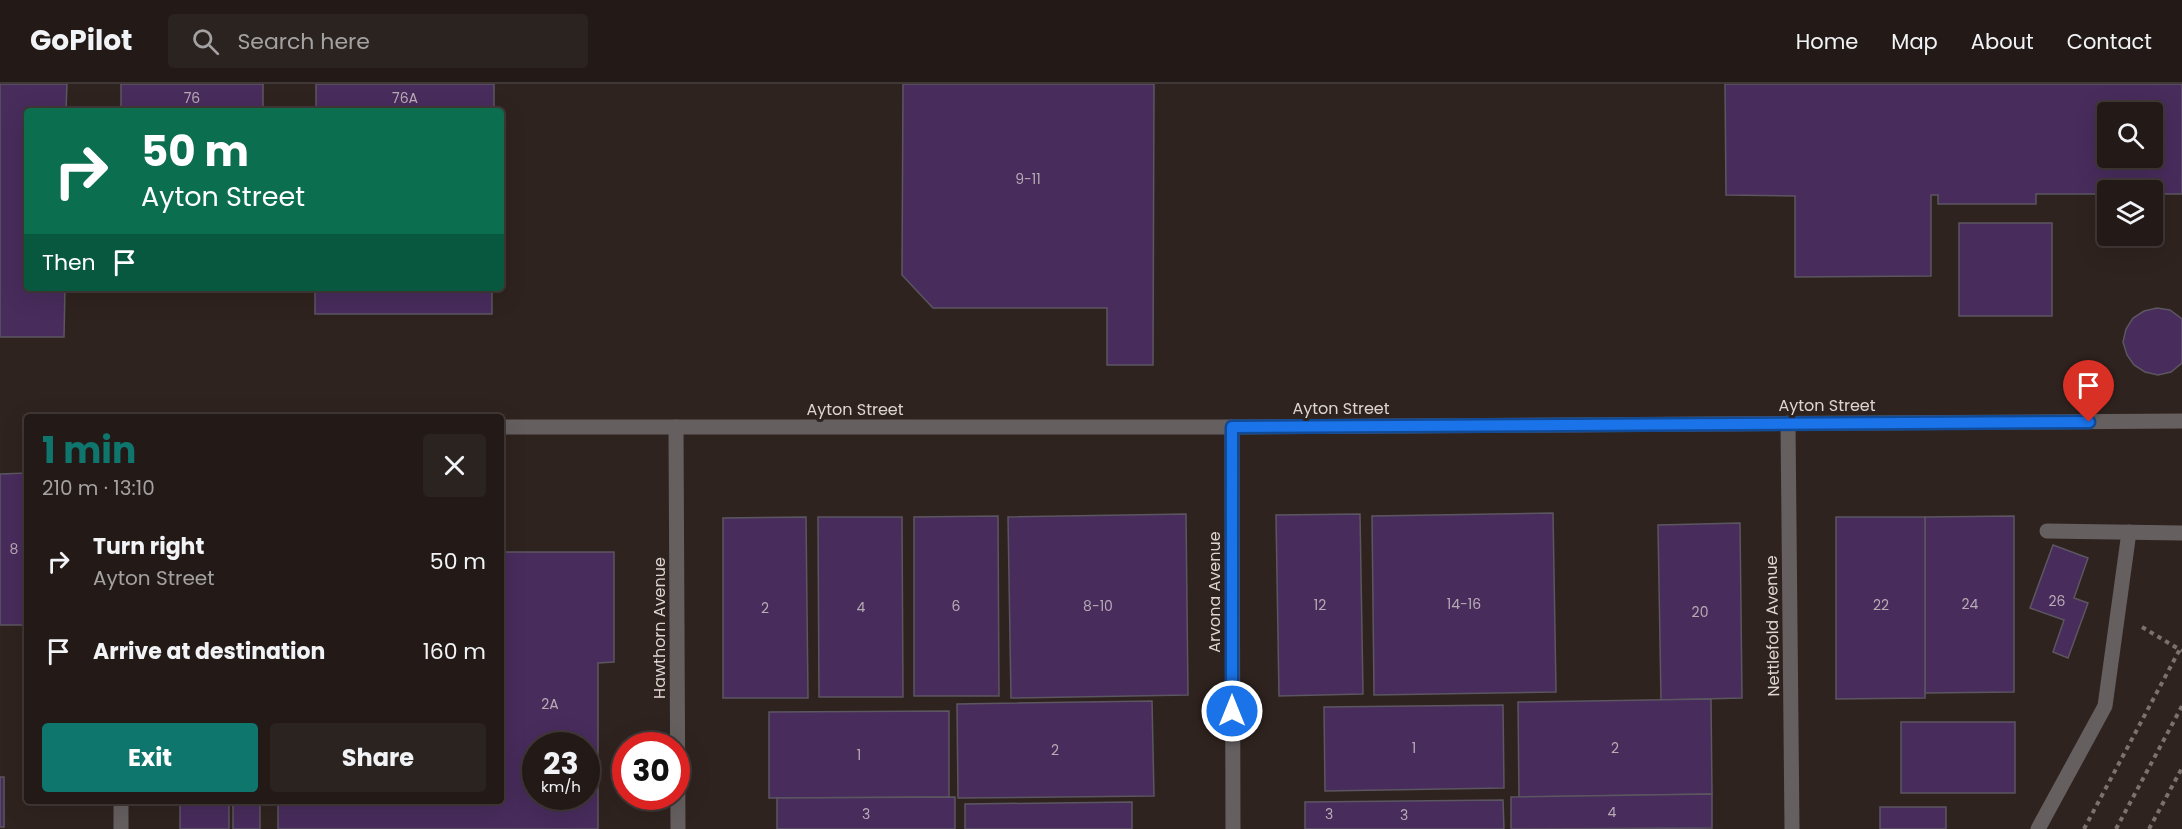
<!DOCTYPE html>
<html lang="en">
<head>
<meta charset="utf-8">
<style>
	body { margin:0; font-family:Poppins,sans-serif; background:#2b2320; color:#f1f3f6; height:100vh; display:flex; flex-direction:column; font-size:22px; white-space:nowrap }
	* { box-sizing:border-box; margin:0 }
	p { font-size:20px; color:#a3a1a1 }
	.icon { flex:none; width:33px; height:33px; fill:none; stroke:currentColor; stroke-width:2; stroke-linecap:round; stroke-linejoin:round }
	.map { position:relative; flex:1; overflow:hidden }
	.panel { position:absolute; left:24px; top:330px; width:480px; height:390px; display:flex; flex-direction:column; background:#231a17; border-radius:6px; box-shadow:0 6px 24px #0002,0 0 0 2px #403836 }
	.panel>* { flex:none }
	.guide { position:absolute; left:24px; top:24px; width:480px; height:183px; border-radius:6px; box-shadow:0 6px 24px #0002,0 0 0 2px #403836; background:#0b6e4f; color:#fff; overflow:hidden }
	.buttons { position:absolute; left:2097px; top:18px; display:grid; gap:12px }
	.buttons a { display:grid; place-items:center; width:66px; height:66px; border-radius:6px; background:#231a17; box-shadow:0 6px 24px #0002,0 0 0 2px #403836; font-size:30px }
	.speed { position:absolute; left:522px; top:648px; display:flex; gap:12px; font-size:30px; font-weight:700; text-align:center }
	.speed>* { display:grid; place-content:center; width:78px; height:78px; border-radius:50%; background:#231a17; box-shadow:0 6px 24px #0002,0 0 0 2px #403836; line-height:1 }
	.speed small { font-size:15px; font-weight:400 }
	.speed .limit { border:9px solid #d22; background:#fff; color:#111 }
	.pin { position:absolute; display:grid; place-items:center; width:51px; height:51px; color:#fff; margin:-62px -26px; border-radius:50% 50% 50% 0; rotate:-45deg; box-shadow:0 0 6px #0007 }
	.pin .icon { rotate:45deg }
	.me { position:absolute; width:66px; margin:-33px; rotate:0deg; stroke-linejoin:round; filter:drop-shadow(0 0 4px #0008) }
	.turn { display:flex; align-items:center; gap:21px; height:126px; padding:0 18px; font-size:27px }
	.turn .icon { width:78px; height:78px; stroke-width:2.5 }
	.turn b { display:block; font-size:42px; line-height:51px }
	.then { display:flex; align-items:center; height:57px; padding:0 18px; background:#0003; gap:12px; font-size:22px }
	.round { display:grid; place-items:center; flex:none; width:63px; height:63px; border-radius:6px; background:#2b2320 }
	.overview { display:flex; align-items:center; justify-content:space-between; height:102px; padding:0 18px }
	h1 { font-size:36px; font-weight:700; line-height:45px; color:#0f766e }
	.cta { display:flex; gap:12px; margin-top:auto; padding:12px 18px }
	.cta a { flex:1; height:69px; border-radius:6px; background:#0f766e; color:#fff; font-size:24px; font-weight:700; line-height:69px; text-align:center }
	.cta a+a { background:#2b2320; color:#f1f3f6 }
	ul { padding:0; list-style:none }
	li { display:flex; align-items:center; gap:18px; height:90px; padding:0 18px }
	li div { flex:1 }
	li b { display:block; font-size:22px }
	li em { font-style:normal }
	header { display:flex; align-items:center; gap:36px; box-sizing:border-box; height:84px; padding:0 30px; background:#231a17; border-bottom:2px solid #403836 }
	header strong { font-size:28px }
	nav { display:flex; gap:33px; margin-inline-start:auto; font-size:21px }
	.search { width:420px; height:54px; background:#2b2320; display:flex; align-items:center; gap:15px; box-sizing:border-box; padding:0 21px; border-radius:6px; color:#a3a1a1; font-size:22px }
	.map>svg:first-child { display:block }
</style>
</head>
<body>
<header>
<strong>GoPilot</strong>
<div class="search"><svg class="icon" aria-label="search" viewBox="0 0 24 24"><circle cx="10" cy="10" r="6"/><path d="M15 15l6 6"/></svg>Search here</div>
<nav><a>Home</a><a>Map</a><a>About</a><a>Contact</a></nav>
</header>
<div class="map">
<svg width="2182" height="745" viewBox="0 0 2182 745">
	<rect width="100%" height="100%" fill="#2f231f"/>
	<g fill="#482c5c" stroke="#5c5661" stroke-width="1.5" fill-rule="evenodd">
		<polygon points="0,0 67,0 66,27 27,27 27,204 65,204 64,253 0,253"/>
		<rect x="121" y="0" width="142" height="27"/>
		<rect x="316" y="0" width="178" height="27"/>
		<polygon points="903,0 1154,0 1153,281 1107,281 1107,224 933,224 902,191"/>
		<path d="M1725 0H2182V110H2160V139H2152V106H2108V110H2036V120H1938V111H1931V192L1795 193V112L1726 111ZM2108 28H2152V74H2108Z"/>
		<rect x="1959" y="139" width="93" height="93"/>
		<rect x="315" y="204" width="177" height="26"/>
		<polygon points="2157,224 2170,226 2182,235 2182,279 2171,288 2158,291 2145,288 2134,281 2127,271 2123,258 2126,245 2133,234 2144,227"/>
		<polygon points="27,389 27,541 0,541 0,390"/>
		<polygon points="1553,429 1556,608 1374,611 1372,432"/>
		<polygon points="1186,430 1188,611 1011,614 1008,433"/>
		<polygon points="1360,430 1363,610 1279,612 1276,431"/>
		<polygon points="998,432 999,612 914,612 914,433"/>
		<polygon points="2014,432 2014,608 1925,609 1925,433"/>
		<polygon points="806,433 808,614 723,614 723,434"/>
		<polygon points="818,433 902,433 903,613 819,613"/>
		<polygon points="1836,433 1925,433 1925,614 1836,615"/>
		<polygon points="1740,439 1742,614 1661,616 1658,441"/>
		<polygon points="2053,461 2088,474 2074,514 2088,519 2068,574 2053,568 2064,536 2030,524"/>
		<path d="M501 468H614V578L598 579V745H278V717H501ZM536 662H586V712H536Z"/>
		<polygon points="1711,615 1712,710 1519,713 1518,618"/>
		<polygon points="1152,617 1154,712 958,714 957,620"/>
		<polygon points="1503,621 1504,704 1325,707 1324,623"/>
		<polygon points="949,627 949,713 769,714 769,628"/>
		<rect x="1901" y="638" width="114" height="71"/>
		<rect x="0" y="693" width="4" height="50"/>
		<polygon points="1712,710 1712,744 1511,745 1511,713"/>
		<polygon points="955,713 955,745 777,745 777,714"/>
		<polygon points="1503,716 1504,745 1305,745 1305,718"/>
		<rect x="180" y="717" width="49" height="28"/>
		<rect x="233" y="717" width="27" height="28"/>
		<polygon points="1132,718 1132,745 965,745 965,720"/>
		<rect x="1880" y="723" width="66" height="22"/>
	</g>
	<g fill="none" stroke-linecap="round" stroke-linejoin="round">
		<g stroke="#7b716d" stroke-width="4" stroke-dasharray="4.5 4.5" stroke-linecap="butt">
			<polyline points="2142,543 2182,567"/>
			<polyline points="2084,745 2180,565"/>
			<polyline points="2116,745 2182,622"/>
			<polyline points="2149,745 2182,684"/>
		</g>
		<g stroke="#655f60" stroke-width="15">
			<polyline points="1788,339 1792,745"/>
			<polyline points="501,343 1232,343 2182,337"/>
			<polyline points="676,343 678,745"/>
			<polyline points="1232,343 1233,745"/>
			<polyline points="2047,447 2182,449"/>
			<polyline points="121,717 121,745"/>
			<polyline points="2038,745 2105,622 2129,448"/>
		</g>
	</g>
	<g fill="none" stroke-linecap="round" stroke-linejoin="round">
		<g stroke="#114b97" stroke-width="15">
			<polyline id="route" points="1232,627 1232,343 2089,338"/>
		</g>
		<use href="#route" stroke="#1a73e8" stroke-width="10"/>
	</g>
	<g text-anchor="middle" stroke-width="6" stroke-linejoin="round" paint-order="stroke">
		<g font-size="14" fill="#b8abb4">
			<text x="192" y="19">76</text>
			<text x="405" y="19">76A</text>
			<text x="1028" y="100">9-11</text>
			<text x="14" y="470">8</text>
			<text x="2057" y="522">26</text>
			<text x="1464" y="525">14-16</text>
			<text x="1970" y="525">24</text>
			<text x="1320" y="526">12</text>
			<text x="1881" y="526">22</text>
			<text x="956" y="527">6</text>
			<text x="1098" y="527">8-10</text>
			<text x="861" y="528">4</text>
			<text x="765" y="529">2</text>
			<text x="1700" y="533">20</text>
			<text x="550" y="625">2A</text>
			<text x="1414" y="669">1</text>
			<text x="1615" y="669">2</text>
			<text x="1055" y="671">2</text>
			<text x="859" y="676">1</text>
			<text x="1612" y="733">4</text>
			<text x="866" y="735">3</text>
			<text x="1329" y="735">3</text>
			<text x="1404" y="736">3</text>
		</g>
		<g font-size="16" fill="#ddd5d2" stroke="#2f231f">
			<text x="1827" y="327">Ayton Street</text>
			<text x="1341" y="330">Ayton Street</text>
			<text x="855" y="331">Ayton Street</text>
			<text transform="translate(1214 508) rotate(-90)" y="6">Arvona Avenue</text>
			<text transform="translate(1772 542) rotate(-91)" y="6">Nettlefold Avenue</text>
			<text transform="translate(659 544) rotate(-90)" y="6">Hawthorn Avenue</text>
		</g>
	</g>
</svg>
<div class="buttons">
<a><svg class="icon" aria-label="search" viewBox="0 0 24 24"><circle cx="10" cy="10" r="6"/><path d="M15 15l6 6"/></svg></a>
<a><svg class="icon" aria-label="layers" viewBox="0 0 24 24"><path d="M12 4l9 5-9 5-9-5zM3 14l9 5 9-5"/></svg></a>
</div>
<div class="speed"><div>23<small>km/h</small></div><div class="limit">30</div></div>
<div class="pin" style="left:2089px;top:338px;background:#d93025"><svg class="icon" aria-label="arrive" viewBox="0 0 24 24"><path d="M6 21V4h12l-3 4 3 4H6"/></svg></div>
<svg class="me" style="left:1232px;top:627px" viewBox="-20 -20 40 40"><circle r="17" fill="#1a73e8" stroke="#fff" stroke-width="3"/><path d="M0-11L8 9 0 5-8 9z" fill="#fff"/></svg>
<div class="guide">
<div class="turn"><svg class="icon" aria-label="right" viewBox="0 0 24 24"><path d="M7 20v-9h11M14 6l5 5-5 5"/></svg><div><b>50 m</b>Ayton Street</div></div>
<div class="then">Then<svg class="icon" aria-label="arrive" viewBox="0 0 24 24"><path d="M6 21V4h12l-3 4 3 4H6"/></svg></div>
</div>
<section class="panel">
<div class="overview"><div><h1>1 min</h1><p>210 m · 13:10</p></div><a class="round"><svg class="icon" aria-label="close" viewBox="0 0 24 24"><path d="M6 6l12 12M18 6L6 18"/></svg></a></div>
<ul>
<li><svg class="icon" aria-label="right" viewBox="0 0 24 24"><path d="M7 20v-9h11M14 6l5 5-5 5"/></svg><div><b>Turn right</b><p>Ayton Street</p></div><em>50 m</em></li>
<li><svg class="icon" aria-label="arrive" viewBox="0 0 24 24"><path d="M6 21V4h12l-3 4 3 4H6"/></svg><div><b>Arrive at destination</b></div><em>160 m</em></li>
</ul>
<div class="cta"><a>Exit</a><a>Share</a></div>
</section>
</div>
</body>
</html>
